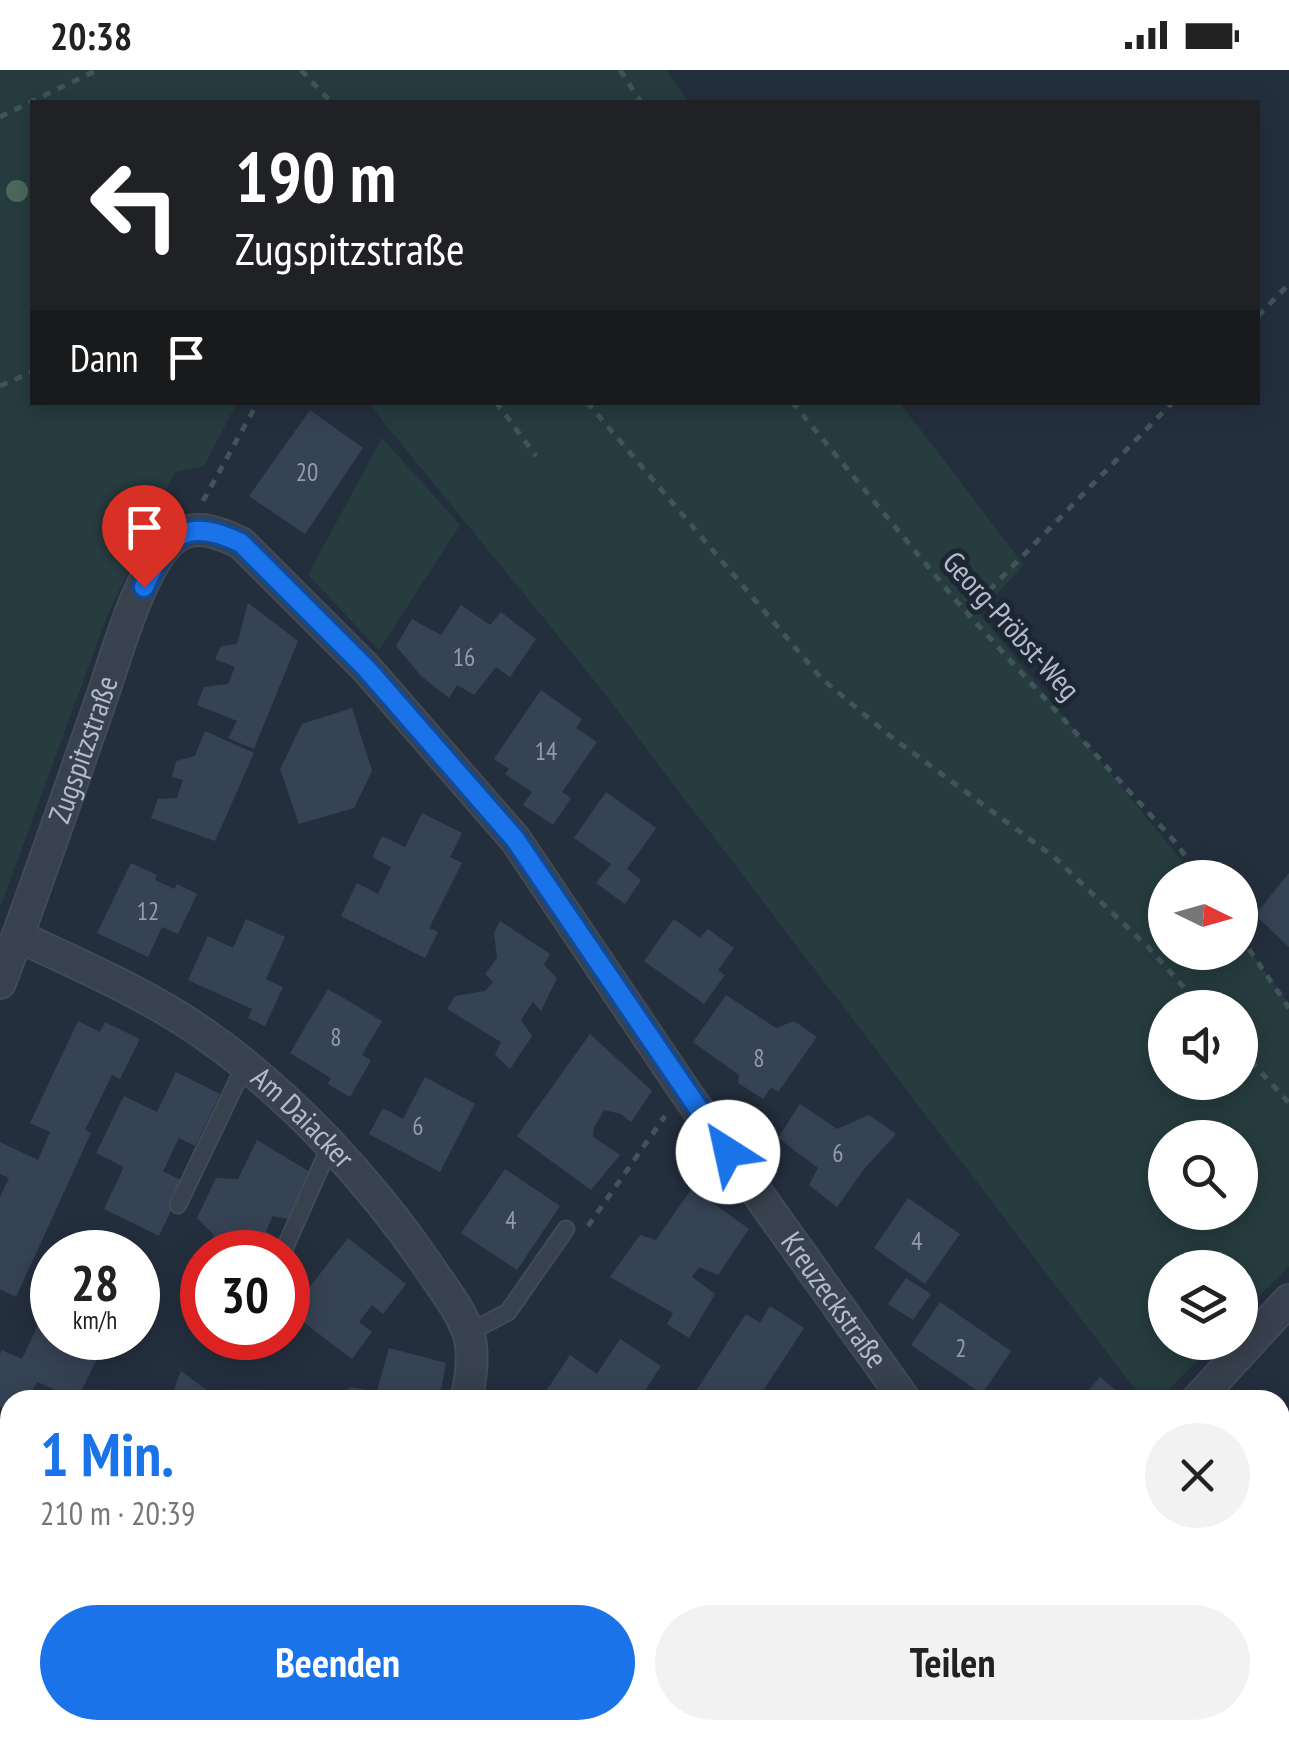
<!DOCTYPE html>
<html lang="de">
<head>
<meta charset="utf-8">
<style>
	body { margin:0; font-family:"PT Sans Narrow",sans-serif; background:#f2f2f2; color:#222; height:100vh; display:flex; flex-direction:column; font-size:38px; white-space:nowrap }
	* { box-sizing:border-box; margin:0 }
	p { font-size:32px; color:#767676 }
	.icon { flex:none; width:55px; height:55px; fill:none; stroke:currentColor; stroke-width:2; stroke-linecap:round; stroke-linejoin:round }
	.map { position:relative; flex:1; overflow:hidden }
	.sheet { position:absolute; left:0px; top:1320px; width:1290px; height:350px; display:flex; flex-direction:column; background:#fff; border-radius:30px 30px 0 0; box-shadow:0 5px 25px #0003 }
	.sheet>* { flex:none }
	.hud { position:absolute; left:30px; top:30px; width:1230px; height:305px; border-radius:0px; box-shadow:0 5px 25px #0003; background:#202124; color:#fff; overflow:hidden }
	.needle { width:65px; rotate:95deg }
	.controls { position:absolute; left:1148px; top:790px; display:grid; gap:20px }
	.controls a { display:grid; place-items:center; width:110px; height:110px; border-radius:50%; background:#fff; box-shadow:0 5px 25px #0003; font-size:50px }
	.speed { position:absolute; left:30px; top:1160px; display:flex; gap:20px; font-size:50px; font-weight:700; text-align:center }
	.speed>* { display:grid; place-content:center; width:130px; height:130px; border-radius:50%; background:#fff; box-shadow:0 5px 25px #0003; line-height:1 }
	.speed small { font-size:25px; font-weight:400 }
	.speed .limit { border:15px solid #d22; background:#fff; color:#111 }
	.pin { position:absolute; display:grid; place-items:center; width:85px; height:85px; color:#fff; margin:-102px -42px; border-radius:50% 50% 50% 0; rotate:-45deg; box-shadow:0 0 10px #0007 }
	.pin .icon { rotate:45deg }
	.me { position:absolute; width:110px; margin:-55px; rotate:325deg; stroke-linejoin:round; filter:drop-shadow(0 0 8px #0008) }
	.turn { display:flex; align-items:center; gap:35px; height:210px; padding:0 40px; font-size:45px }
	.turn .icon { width:130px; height:130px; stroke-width:2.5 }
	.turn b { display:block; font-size:70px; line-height:85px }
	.then { display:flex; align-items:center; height:95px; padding:0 40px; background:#0003; gap:20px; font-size:38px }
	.round { display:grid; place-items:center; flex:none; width:105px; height:105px; border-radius:52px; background:#f2f2f2 }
	.head { display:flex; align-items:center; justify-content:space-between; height:170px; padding:0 40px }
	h1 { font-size:60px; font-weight:700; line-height:75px; color:#1a73e8 }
	.action { display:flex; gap:20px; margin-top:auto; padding:20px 40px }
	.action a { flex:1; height:115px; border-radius:60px; background:#1a73e8; color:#fff; font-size:40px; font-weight:700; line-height:115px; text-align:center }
	.action a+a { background:#f2f2f2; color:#222 }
	.status { display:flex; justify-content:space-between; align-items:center; height:70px; padding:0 50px; background:#fff; direction:ltr }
	.status svg { height:28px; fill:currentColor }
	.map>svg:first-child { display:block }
</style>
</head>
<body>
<div class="status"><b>20:38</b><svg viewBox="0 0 49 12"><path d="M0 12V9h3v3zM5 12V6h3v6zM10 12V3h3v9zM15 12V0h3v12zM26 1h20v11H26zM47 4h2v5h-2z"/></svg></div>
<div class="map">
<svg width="1289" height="1670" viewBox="0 0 1289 1670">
	<rect width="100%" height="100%" fill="#242f3e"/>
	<g fill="#263c3f" fill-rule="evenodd">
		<polygon points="0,0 666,0 689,32 32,32 32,332 237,333 204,396 175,402 107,546 0,838"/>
		<path d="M368 333H900L1024 495 979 543 1195 807 1165 808V882H1240V868L1289 933V1196L1240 1246V1198H1165V1272L1214 1273 1159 1330H1143L594 610ZM1165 938H1240V1012H1165ZM1165 1068H1240V1142H1165Z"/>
		<polygon points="382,368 460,455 379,580 308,505"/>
	</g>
	<g fill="#364354">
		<polygon points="310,340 363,378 305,464 249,426"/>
		<polygon points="248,533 298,571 254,679 228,668 237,651 197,635 204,617 228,614 235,597 215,589 221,576 237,574"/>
		<polygon points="461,535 490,555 501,542 536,569 510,607 496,597 474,625 457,615 449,628 421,606 396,576 412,549 441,565"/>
		<polygon points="541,620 582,649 576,658 597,672 562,722 571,728 553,755 523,735 532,722 505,704 509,699 494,689"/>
		<polygon points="352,638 372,701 354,738 299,754 280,699 302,654"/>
		<polygon points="205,661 254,683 215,771 151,748 158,729 177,728 183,710 172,707 176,691 195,686"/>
		<polygon points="606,722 656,758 627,799 641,810 625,834 596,813 611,794 574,768"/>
		<polygon points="422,743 462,763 450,787 462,793 429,858 438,862 425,888 341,846 357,813 378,824 391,797 372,787 382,766 405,777"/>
		<polygon points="131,793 157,805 155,810 174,819 177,814 197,824 178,864 162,857 148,887 97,863"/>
		<polygon points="1289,803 1289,877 1255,845"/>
		<polygon points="246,849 285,867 266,909 283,917 265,956 248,948 252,939 188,910 208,866 233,878"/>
		<polygon points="674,849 700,868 708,859 734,878 718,900 725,905 704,934 644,891"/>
		<polygon points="500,851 550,884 544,895 557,908 541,941 533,932 521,950 532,966 510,999 495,985 501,972 447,939 455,926 485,921 493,912 485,904 497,888 494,863"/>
		<polygon points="328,919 382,951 362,985 371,990 350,1027 328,1014 331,1008 290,983"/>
		<polygon points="726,925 776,958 794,951 817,967 778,1022 771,1017 763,1029 738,1013 739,1005 693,972"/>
		<polygon points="78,951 100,962 105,952 140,969 120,1009 112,1005 85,1060 91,1063 16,1227 0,1219 0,1127 9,1108 0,1104 0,1072 38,1090 50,1062 30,1053"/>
		<polygon points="590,964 652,1021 631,1052 621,1044 604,1040 594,1058 593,1067 620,1085 591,1120 517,1066"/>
		<polygon points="176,1002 220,1024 195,1076 179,1068 163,1101 184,1112 159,1166 104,1139 124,1097 96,1083 124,1026 157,1042"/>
		<polygon points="425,1007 475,1034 440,1102 369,1064 383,1038 403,1049"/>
		<polygon points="800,1034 837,1059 869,1045 896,1064 864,1099 837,1137 809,1115 818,1098 778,1068"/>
		<polygon points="257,1070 310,1102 288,1149 273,1146 266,1161 277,1169 271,1182 204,1182 214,1165 197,1148 216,1108 238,1109"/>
		<polygon points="505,1099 560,1136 517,1200 461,1163"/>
		<polygon points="692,1118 749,1159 718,1205 699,1197 692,1207 715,1224 689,1268 667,1254 673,1243 610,1207 640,1165 656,1170"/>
		<polygon points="908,1128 960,1164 925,1214 874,1178"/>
		<polygon points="348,1168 406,1214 383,1244 372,1235 359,1252 372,1262 352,1289 290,1242"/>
		<polygon points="906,1208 931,1224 913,1250 888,1234"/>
		<polygon points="52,1225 52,1268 107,1268 77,1330 37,1312 28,1330 10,1330 10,1342 0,1337 0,1284 2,1280 22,1289"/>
		<polygon points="940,1232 1011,1281 982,1324 911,1275"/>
		<polygon points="770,1236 804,1258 757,1330 690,1330 746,1244 760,1253"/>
		<polygon points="620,1269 661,1296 639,1330 540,1330 570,1285 597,1304"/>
		<polygon points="389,1278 446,1293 439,1330 347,1330 349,1317 377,1321"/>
		<polygon points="181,1301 209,1322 206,1330 170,1330"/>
		<polygon points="1100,1307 1125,1328 1123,1330 1080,1330"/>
		<polygon points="1289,1349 1289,1437 1280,1444 1280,1395 1285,1391 1280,1385 1280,1356"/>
		<polygon points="0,1426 10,1428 10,1527 0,1524"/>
		<polygon points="1280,1626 1289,1635 1289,1670 1224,1670 1214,1660 1280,1660"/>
		<polygon points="47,1660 108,1660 110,1670 50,1670"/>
		<polygon points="210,1660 269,1660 266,1670 207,1670"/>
		<polygon points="530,1660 632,1660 629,1670 528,1670"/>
		<polygon points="985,1660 1049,1660 1039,1670 995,1670"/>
	</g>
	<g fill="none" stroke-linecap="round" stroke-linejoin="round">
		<g stroke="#414a57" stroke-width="19">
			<g id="lane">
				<polyline points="178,1135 244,997"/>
				<polyline points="283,1182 330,1076"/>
				<polyline points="468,1263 508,1242 566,1159"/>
			</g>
		</g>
		<g stroke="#414a57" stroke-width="34">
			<g id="street">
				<path id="s1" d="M18 866C81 896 150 925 207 966 291 1025 371 1112 429 1197 442 1217 460 1239 468 1262 475 1283 471 1309 466 1330"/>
				<path id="s2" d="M0 913C36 818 69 721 103 624 117 583 140 500 171 471 192 451 218 462 241 473L366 598 515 769 684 1020 905 1330"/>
				<polyline points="1197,1330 1289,1230"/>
				<polyline points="0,1376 10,1379"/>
				<polyline points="1280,1543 1289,1544"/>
				<polyline points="1280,1608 1289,1615"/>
				<polyline points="798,1660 807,1670"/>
				<polyline points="878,1670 888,1660"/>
			</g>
		</g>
		<g stroke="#3f5557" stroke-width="5" stroke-dasharray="8 8" stroke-linecap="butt">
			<polyline points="301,0 331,32"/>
			<polyline points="620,0 641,32"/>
			<polyline points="0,47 97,0"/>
			<polyline points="1258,246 1289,214"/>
			<polyline points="0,316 32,302"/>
			<polyline points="496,332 536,386"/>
			<polyline points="587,332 821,608 890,666 1054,787 1149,878 1202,938"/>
			<polyline points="792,332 958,533 1177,774 1200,808"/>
			<polyline points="203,431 258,332"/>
			<polyline points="967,543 1173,332"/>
			<polyline points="1240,866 1289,938"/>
			<polyline points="1240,979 1289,1033"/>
			<polyline points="588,1156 665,1046"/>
		</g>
		<use href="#lane" stroke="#38414e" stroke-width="15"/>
		<use href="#street" stroke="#38414e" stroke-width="30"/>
	</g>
	<circle fill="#4b6a5d" cx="17" cy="121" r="11"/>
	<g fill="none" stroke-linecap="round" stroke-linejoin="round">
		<g stroke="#114b97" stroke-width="25">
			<path id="route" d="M144 517C166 465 186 446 241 473L366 598 515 769 728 1082"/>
		</g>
		<use href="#route" stroke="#1a73e8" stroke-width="18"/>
	</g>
	<g text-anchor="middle" stroke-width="10" stroke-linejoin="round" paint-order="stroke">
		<g font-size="25" fill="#929caa">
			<text x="307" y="411">20</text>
			<text x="464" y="596">16</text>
			<text x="546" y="690">14</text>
			<text x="148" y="850">12</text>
			<text x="336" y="976">8</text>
			<text x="759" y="997">8</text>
			<text x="418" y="1065">6</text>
			<text x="838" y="1092">6</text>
			<text x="511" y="1159">4</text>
			<text x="917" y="1180">4</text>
			<text x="961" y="1287">2</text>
		</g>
		<g font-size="30" fill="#b4bcc9" stroke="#1d2633">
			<text transform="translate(1011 556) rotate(48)" y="10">Georg-Pröbst-Weg</text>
			<text dy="10" stroke="none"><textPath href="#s2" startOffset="248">Zugspitzstraße</textPath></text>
			<text dy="10" stroke="none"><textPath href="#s1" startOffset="340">Am Daiacker</textPath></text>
			<text dy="10" stroke="none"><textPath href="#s2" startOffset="1515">Kreuzeckstraße</textPath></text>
		</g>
	</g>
</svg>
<div class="controls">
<a><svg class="needle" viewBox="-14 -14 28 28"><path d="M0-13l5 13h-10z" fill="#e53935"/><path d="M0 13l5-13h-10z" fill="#767676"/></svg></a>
<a><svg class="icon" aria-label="sound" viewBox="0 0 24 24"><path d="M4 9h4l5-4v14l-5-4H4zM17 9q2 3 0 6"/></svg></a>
<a><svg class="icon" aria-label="search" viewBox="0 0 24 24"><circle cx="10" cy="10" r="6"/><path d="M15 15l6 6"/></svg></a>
<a><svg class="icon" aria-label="layers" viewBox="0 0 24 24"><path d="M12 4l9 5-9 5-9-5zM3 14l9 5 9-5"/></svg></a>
</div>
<div class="speed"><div>28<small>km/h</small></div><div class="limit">30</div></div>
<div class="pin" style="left:144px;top:517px;background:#d93025"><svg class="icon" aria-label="arrive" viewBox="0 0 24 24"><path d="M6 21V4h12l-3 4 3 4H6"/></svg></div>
<svg class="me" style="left:728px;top:1082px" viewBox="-20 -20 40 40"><circle r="19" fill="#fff"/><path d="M0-13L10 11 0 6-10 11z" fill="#1a73e8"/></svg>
<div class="hud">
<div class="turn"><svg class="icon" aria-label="left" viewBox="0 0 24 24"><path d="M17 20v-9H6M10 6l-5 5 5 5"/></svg><div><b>190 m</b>Zugspitzstraße</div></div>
<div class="then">Dann<svg class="icon" aria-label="arrive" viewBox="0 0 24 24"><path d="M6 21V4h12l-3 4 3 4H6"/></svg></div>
</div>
<section class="sheet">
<div class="head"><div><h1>1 Min.</h1><p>210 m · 20:39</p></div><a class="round"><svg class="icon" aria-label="close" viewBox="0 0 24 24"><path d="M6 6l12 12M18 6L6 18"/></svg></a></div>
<div class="action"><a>Beenden</a><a>Teilen</a></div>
</section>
</div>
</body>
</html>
